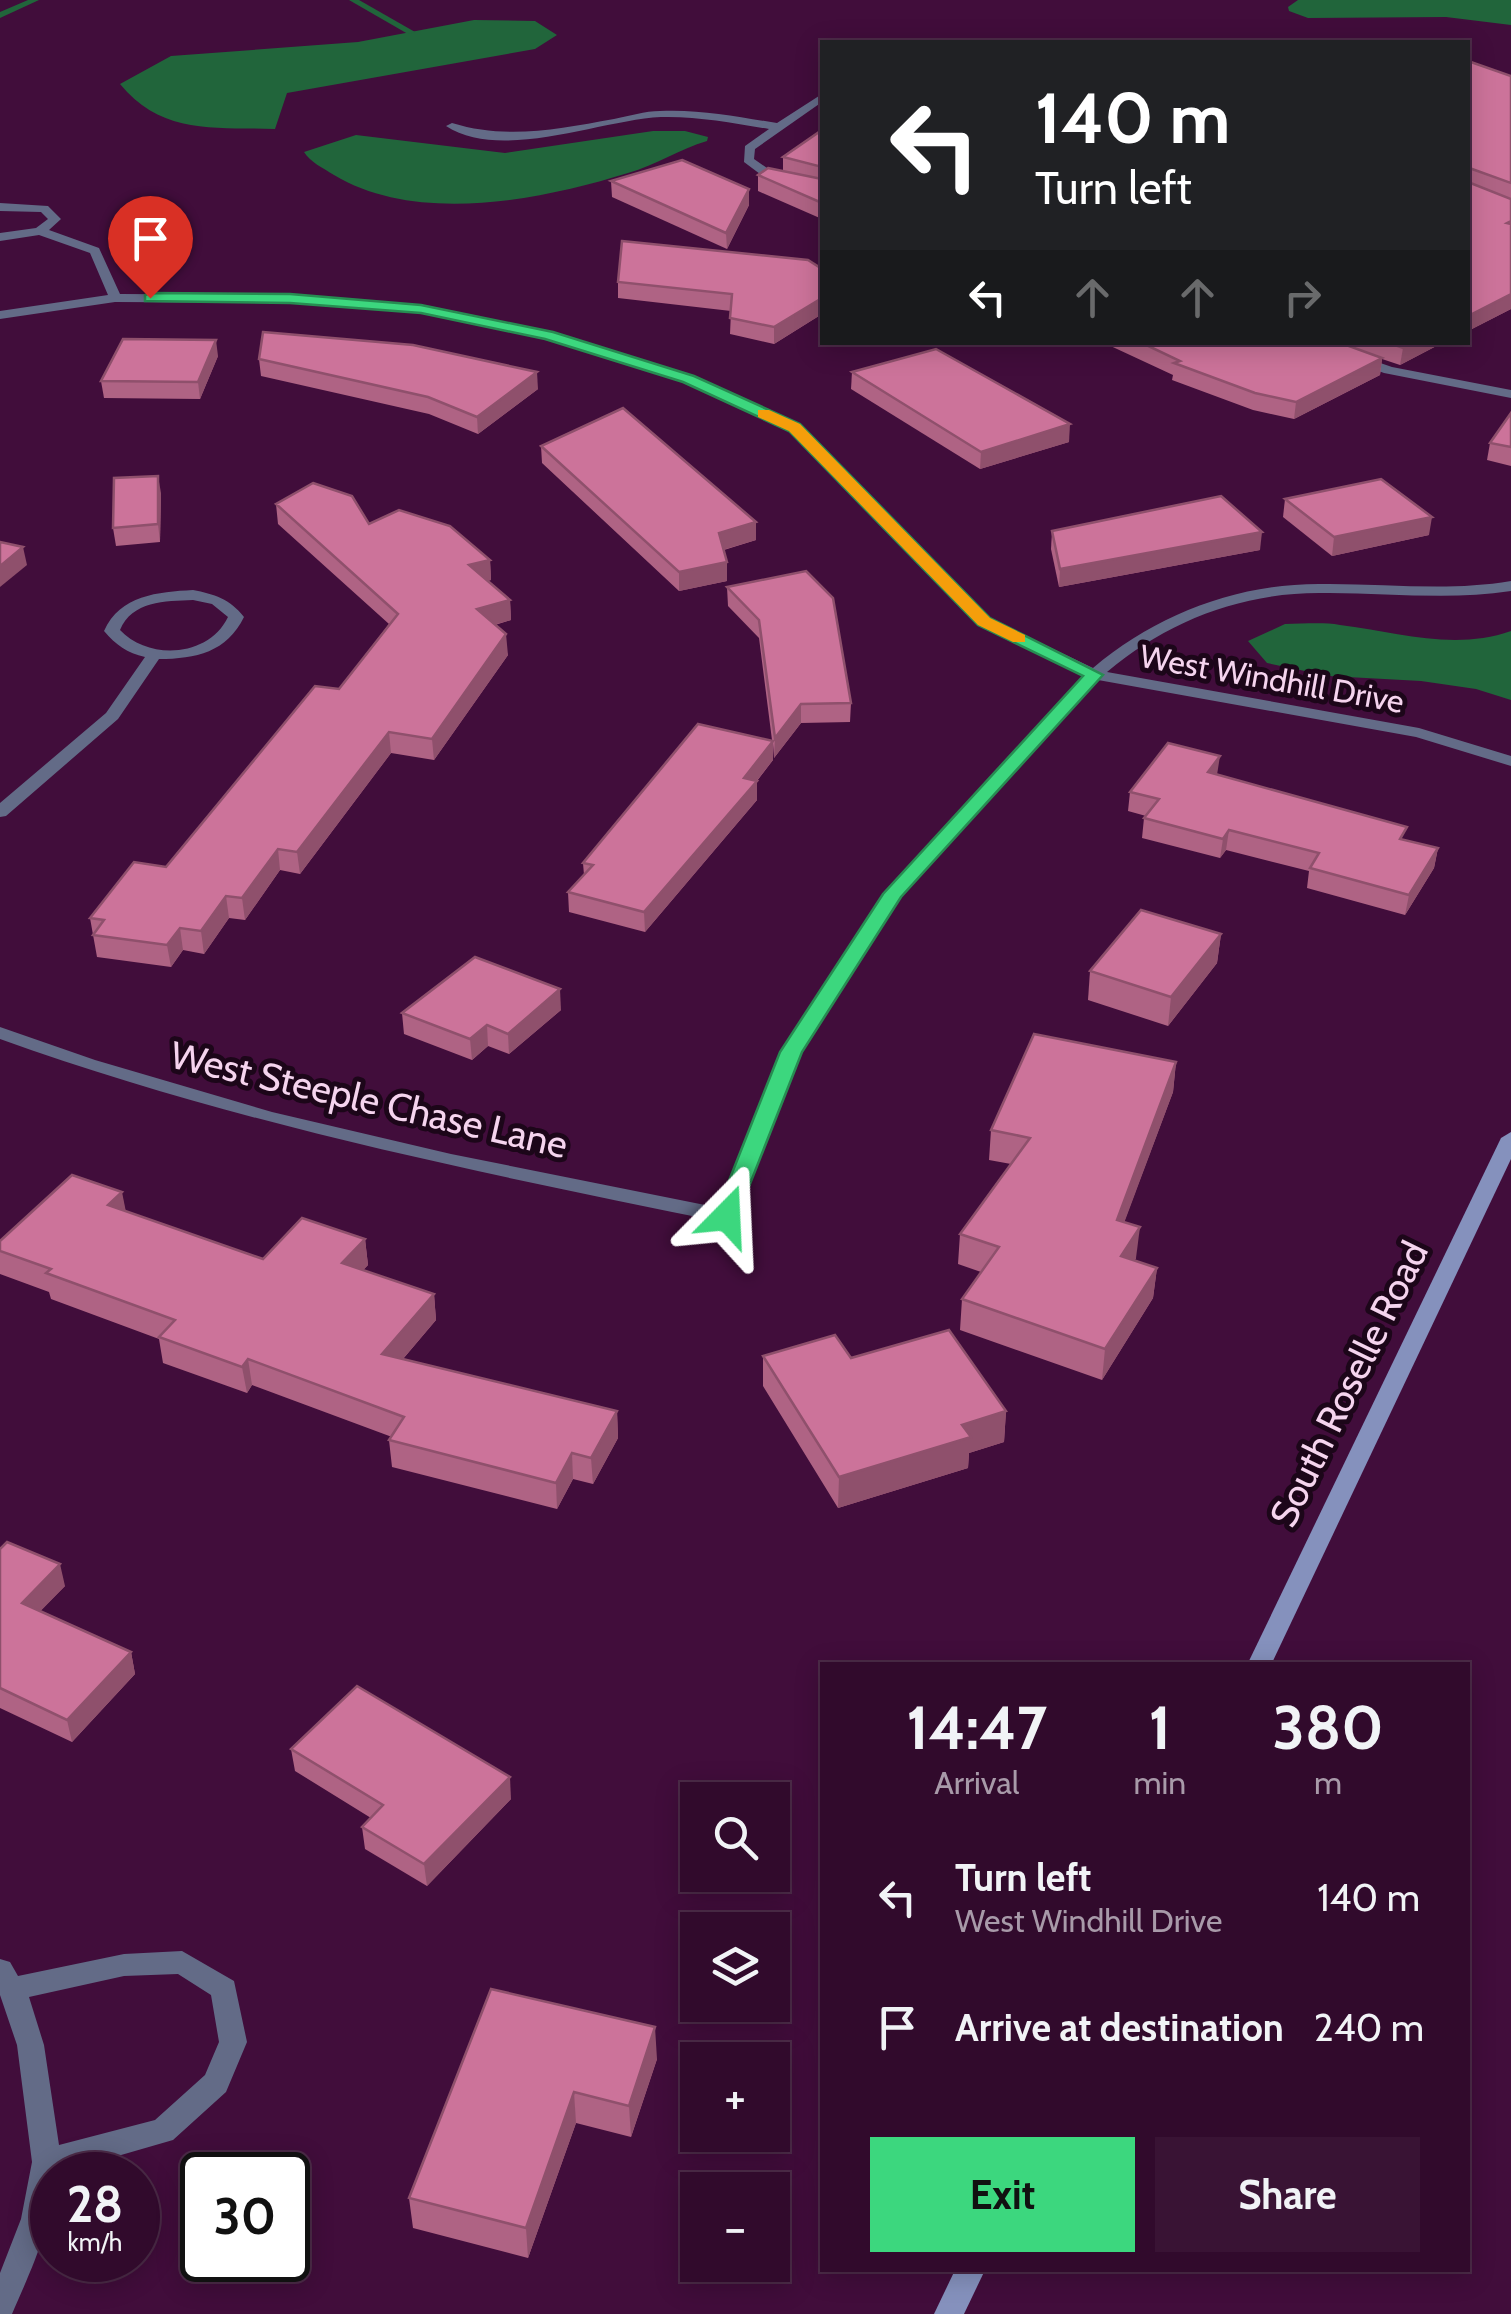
<!DOCTYPE html>
<html lang="en">
<head>
<meta charset="utf-8">
<style>
	body { margin:0; font-family:Cabin,sans-serif; background:#391334; color:#f1f3f6; height:100vh; display:flex; flex-direction:column; font-size:38px; white-space:nowrap }
	* { box-sizing:border-box; margin:0 }
	p { font-size:32px; color:#a89aa9 }
	.icon { flex:none; width:55px; height:55px; fill:none; stroke:currentColor; stroke-width:2; stroke-linecap:round; stroke-linejoin:round }
	.map { position:relative; flex:1; overflow:hidden }
	.drawer { position:absolute; left:820px; top:1662px; width:650px; height:610px; display:flex; flex-direction:column; background:#310a2c; border-radius:0px; box-shadow:0 5px 25px #0003,0 0 0 2px #4c2b48 }
	.drawer>* { flex:none }
	.guide { position:absolute; left:820px; top:40px; width:650px; height:305px; border-radius:0px; box-shadow:0 5px 25px #0003,0 0 0 2px #4c2b48; background:#202124; color:#fff; overflow:hidden }
	.controls { position:absolute; left:680px; top:1782px; display:grid; gap:20px }
	.controls a { display:grid; place-items:center; width:110px; height:110px; border-radius:0px; background:#310a2c; box-shadow:0 5px 25px #0003,0 0 0 2px #4c2b48; font-size:50px }
	.speed { position:absolute; left:30px; top:2152px; display:flex; gap:20px; font-size:50px; font-weight:700; text-align:center }
	.speed>* { display:grid; place-content:center; width:130px; height:130px; border-radius:50%; background:#310a2c; box-shadow:0 5px 25px #0003,0 0 0 2px #4c2b48; line-height:1 }
	.speed small { font-size:25px; font-weight:400 }
	.speed .limit { border:5px solid #111; border-radius:15px; background:#fff; color:#111 }
	.pin { position:absolute; display:grid; place-items:center; width:85px; height:85px; color:#fff; margin:-102px -42px; border-radius:50% 50% 50% 0; rotate:-45deg; box-shadow:0 0 10px #0007 }
	.pin .icon { rotate:45deg }
	.me { position:absolute; width:110px; margin:-55px; rotate:21deg; stroke-linejoin:round; filter:drop-shadow(0 0 8px #0008) }
	.turn { display:flex; align-items:center; gap:35px; height:210px; padding:0 50px; font-size:45px }
	.turn .icon { width:130px; height:130px; stroke-width:2.5 }
	.turn b { display:block; font-size:70px; line-height:85px }
	.lanes { display:flex; align-items:center; height:95px; padding:0 50px; background:#0003; justify-content:center; gap:50px; direction:ltr }
	.lanes .off { opacity:.35 }
	.eta { display:flex; justify-content:space-evenly; align-items:center; height:170px; text-align:center }
	.eta b { font-size:60px; font-weight:700; line-height:70px }
	.button { display:flex; gap:20px; margin-top:auto; padding:20px 50px }
	.button a { flex:1; height:115px; border-radius:0px; background:#3cd77e; color:#111; font-size:40px; font-weight:700; line-height:115px; text-align:center }
	.button a+a { background:#391334; color:#f1f3f6 }
	ul { padding:0; list-style:none }
	li { display:flex; align-items:center; gap:30px; height:130px; padding:0 50px }
	li div { flex:1 }
	li b { display:block; font-size:38px }
	li em { font-style:normal }
	.map>svg:first-child { display:block }
</style>
</head>
<body>
<div class="map">
<svg width="1511" height="2314" viewBox="0 0 1511 2314">
	<rect width="100%" height="100%" fill="#410d3b"/>
	<g fill="#21653b">
		<polygon points="1298,0 1511,0 1511,25 1446,17 1308,18 1289,11 1288,7"/>
		<path d="M474 20 535 21 557 35 535 49 287 93 275 129C214 127 162 135 120 84L171 56 358 42Z"/>
		<path d="M653 131H685L708 137 707 141C680 149 656 165 628 173 541 200 417 225 334 175 323 168 310 162 304 152L356 135 505 153Z"/>
		<path d="M1285 624C1303 624 1323 622 1340 625 1397 632 1454 651 1511 631V700L1476 689 1421 681 1329 676 1267 663 1248 641Z"/>
	</g>
	<g fill="none" stroke-linecap="round" stroke-linejoin="round">
		<g fill="#21653b" fill-rule="evenodd">
			<polygon points="28,0 39,0 0,18 0,12"/>
			<polygon points="349,0 359,0 415,32 408,34"/>
		</g>
		<g fill="#636b87" fill-rule="evenodd">
			<path d="M822 94V102L755 149 754 159 777 175 822 186V192L768 180 744 162 745 146 769 129C733 123 697 116 661 117 600 120 501 162 446 126L452 123C507 140 558 129 614 119 629 116 645 111 660 111 700 109 738 117 777 123Z"/>
			<path d="M0 203 48 206 61 219 49 230 99 248 120 294 290 295 421 305 553 332 693 376 800 425 989 618 1093 668C1156 615 1235 584 1319 584 1384 583 1447 592 1511 581V591C1447 601 1383 592 1319 593 1240 593 1166 622 1107 672L1419 728 1511 756V766L1416 737 1098 680 900 897 801 1053 737 1216 727 1223C481 1173 237 1124 0 1039V1027L95 1060 272 1112 451 1154 720 1208 781 1053 884 894 1084 676 979 624 790 431 683 382 545 338 421 313 290 303 115 302 0 319V311L108 295 90 253 39 235 0 241V233L36 228 48 219 41 212 0 211Z"/>
			<polygon points="1299,342 1319,342 1392,367 1511,390 1511,398 1384,373"/>
			<path d="M193 590C214 594 230 599 244 617 227 652 196 659 159 659L118 719 6 816 0 817V803L106 713 145 657C127 653 116 645 104 631 120 595 158 592 193 590ZM193 600 212 604 228 617C209 657 149 661 120 630 132 601 165 601 193 600Z"/>
			<path d="M182 1951 234 1981 247 2042 226 2092 173 2140 52 2175C52 2229 33 2265 12 2314H0V2273L21 2219 32 2162 17 2045 0 1995V1959L10 1962 18 1976 124 1954ZM178 1974 211 1995 219 2042 205 2075 155 2120 59 2145 44 2045 29 1997 124 1976Z"/>
		</g>
		<g fill="#8591bd" fill-rule="evenodd">
			<polygon points="1511,1132 1511,1159 1271,1665 1247,1665 1501,1138"/>
			<polygon points="955,2270 985,2270 964,2314 934,2314"/>
		</g>
	</g>
	<g fill="#af6384">
		<polygon points="1468,61 1511,76 1511,309 1468,331"/>
		<polygon points="822,130 822,219 758,191 758,175 783,171 783,157"/>
		<polygon points="611,181 749,205 727,249 612,197"/>
		<polygon points="822,269 822,314 774,344 730,334 731,311 618,298 618,282"/>
		<polygon points="1102,342 1444,342 1400,365 1382,359 1380,375 1294,419 1253,410 1172,380 1173,375"/>
		<polygon points="218,356 200,399 104,398 101,381"/>
		<polygon points="259,359 538,389 478,434 429,414 261,376"/>
		<polygon points="852,372 1069,442 980,469 851,389"/>
		<polygon points="1511,413 1511,466 1487,460 1490,443"/>
		<polygon points="541,446 756,540 724,550 727,562 727,581 679,591 542,463"/>
		<polygon points="161,493 160,542 116,546 113,528"/>
		<polygon points="1285,499 1429,535 1332,556 1283,517"/>
		<polygon points="276,504 369,524 490,560 491,580 487,581 510,600 511,620 495,625 508,655 434,760 391,753 300,874 280,870 245,920 229,918 204,954 183,950 171,967 97,957 90,918 166,867 339,689 389,624 278,524"/>
		<polygon points="1052,531 1260,550 1059,587 1051,549"/>
		<polygon points="727,587 851,703 850,722 801,723 774,758 773,744 773,760 757,781 757,800 645,932 569,912 568,892 584,875 583,863 772,740 759,638 728,606"/>
		<polygon points="1217,774 1405,840 1438,848 1434,868 1405,915 1307,888 1309,871 1226,850 1220,858 1142,838 1144,818 1146,816 1128,811 1130,792"/>
		<polygon points="1221,934 1217,963 1168,1026 1088,1000 1090,971"/>
		<polygon points="561,1010 509,1054 488,1046 472,1060 404,1034 402,1013"/>
		<polygon points="1176,1062 1173,1092 1124,1222 1136,1258 1135,1260 1157,1268 1153,1298 1102,1380 960,1330 962,1299 981,1272 958,1264 960,1234 1011,1164 989,1160 991,1130"/>
		<polygon points="125,1211 263,1259 365,1239 368,1265 363,1270 434,1294 436,1320 403,1359 617,1411 618,1438 593,1484 573,1479 557,1509 392,1467 389,1440 392,1437 252,1385 247,1393 163,1363 159,1339 51,1299 49,1292 0,1274 0,1241"/>
		<polygon points="763,1356 851,1358 1006,1411 1004,1442 969,1453 968,1468 838,1508 763,1386"/>
		<polygon points="0,1549 65,1586 40,1611 131,1652 135,1674 72,1742 0,1708"/>
		<polygon points="291,1749 511,1799 427,1886 365,1849 362,1827 371,1818 295,1771"/>
		<polygon points="491,1989 657,2059 631,2137 576,2123 528,2258 413,2228 409,2198"/>
	</g>
	<g fill="#8f506c">
		<polygon points="749,189 749,205 727,249 726,233"/>
		<polygon points="1511,294 1511,309 1468,331 1468,316"/>
		<polygon points="822,298 822,314 774,344 774,327"/>
		<polygon points="216,340 218,356 200,399 198,382"/>
		<polygon points="1414,342 1444,342 1400,365 1403,348"/>
		<polygon points="1382,358 1380,375 1294,419 1296,402"/>
		<polygon points="537,372 538,389 478,434 477,417"/>
		<polygon points="1070,424 1069,442 980,469 981,452"/>
		<polygon points="158,476 161,493 160,542 158,524"/>
		<polygon points="1432,517 1429,535 1332,556 1334,537"/>
		<polygon points="756,522 756,540 719,551 719,533"/>
		<polygon points="1262,532 1260,550 1059,587 1060,569"/>
		<polygon points="23,547 27,565 0,587 0,566"/>
		<polygon points="490,560 491,580 470,586 469,565"/>
		<polygon points="727,562 727,581 679,591 679,572"/>
		<polygon points="510,600 511,620 479,629 477,609"/>
		<polygon points="506,634 508,655 434,760 432,739"/>
		<polygon points="801,704 801,723 774,758 775,738"/>
		<polygon points="389,732 391,753 300,874 297,852"/>
		<polygon points="773,741 773,760 751,788 757,781 757,800 645,932 644,912"/>
		<polygon points="1220,756 1217,775 1208,772"/>
		<polygon points="1229,830 1226,850 1220,858 1223,839"/>
		<polygon points="1438,848 1434,868 1405,915 1409,895"/>
		<polygon points="278,849 280,870 245,920 242,898"/>
		<polygon points="226,896 229,918 204,954 201,931"/>
		<polygon points="180,928 183,950 171,967 167,945"/>
		<polygon points="1221,934 1217,963 1168,1026 1171,997"/>
		<polygon points="560,989 561,1010 509,1054 508,1034"/>
		<polygon points="487,1025 488,1046 472,1060 470,1039"/>
		<polygon points="1176,1062 1173,1092 1114,1250 1117,1220"/>
		<polygon points="122,1192 127,1217 108,1205"/>
		<polygon points="1140,1227 1136,1258 1118,1286 1121,1256"/>
		<polygon points="365,1239 368,1265 346,1289 342,1263"/>
		<polygon points="1157,1268 1153,1298 1102,1380 1105,1349"/>
		<polygon points="434,1294 436,1320 385,1380 382,1354"/>
		<polygon points="248,1359 252,1385 247,1393 242,1367"/>
		<polygon points="617,1411 618,1438 593,1484 591,1458"/>
		<polygon points="1006,1411 1004,1442 969,1453 968,1468 838,1508 839,1477 962,1425"/>
		<polygon points="572,1453 573,1479 557,1509 556,1483"/>
		<polygon points="60,1564 65,1586 27,1625 22,1603"/>
		<polygon points="131,1652 135,1674 72,1742 67,1720"/>
		<polygon points="510,1777 511,1799 427,1886 424,1864"/>
		<polygon points="655,2027 657,2059 631,2137 629,2106"/>
		<polygon points="574,2092 576,2123 528,2258 526,2228"/>
	</g>
	<g fill="#cc739a" stroke="#8f506c" stroke-width="2.5">
		<polygon points="1468,61 1511,76 1511,183 1472,169 1468,172"/>
		<polygon points="822,130 822,167 783,157"/>
		<polygon points="682,160 749,189 726,233 611,181"/>
		<polygon points="768,168 822,179 822,203 758,175"/>
		<polygon points="1468,182 1511,199 1511,221 1507,223 1511,224 1511,294 1468,316"/>
		<polygon points="622,241 808,260 822,269 822,298 774,327 730,318 732,294 618,282"/>
		<polygon points="263,332 413,345 537,372 477,417 428,397 259,359"/>
		<polygon points="123,339 216,340 198,382 101,381"/>
		<polygon points="1140,342 1338,342 1382,358 1296,402 1255,393 1174,363 1180,361"/>
		<polygon points="1386,342 1414,342 1403,348"/>
		<polygon points="936,349 1070,424 981,452 852,372"/>
		<polygon points="623,408 756,522 719,533 727,562 679,572 541,446"/>
		<polygon points="1511,413 1511,447 1490,443"/>
		<polygon points="158,476 158,524 113,528 114,478"/>
		<polygon points="1381,479 1432,517 1334,537 1285,499"/>
		<polygon points="313,483 352,496 369,524 399,510 450,526 490,560 469,565 510,600 477,609 506,634 432,739 389,732 297,852 278,849 242,898 226,896 201,931 180,928 167,945 93,935 104,920 90,918 134,862 166,867 315,686 339,689 398,614 276,504"/>
		<polygon points="1221,496 1262,532 1060,569 1052,531"/>
		<polygon points="0,542 23,547 0,566"/>
		<polygon points="806,571 833,598 851,703 801,704 775,738 759,620 727,587"/>
		<polygon points="698,724 773,741 744,778 757,781 644,912 568,892 593,865 583,863"/>
		<polygon points="1168,743 1220,756 1208,772 1407,827 1400,839 1438,848 1409,895 1310,868 1319,853 1229,830 1223,839 1144,818 1159,799 1130,792"/>
		<polygon points="1141,910 1221,934 1171,997 1090,971"/>
		<polygon points="475,957 560,989 508,1034 487,1025 470,1039 402,1013"/>
		<polygon points="1034,1034 1176,1062 1117,1220 1140,1227 1121,1256 1157,1268 1105,1349 962,1299 999,1247 960,1234 1030,1138 991,1130"/>
		<polygon points="72,1175 122,1192 108,1205 263,1259 302,1218 365,1239 342,1263 434,1294 382,1354 617,1411 591,1458 572,1453 556,1483 389,1440 404,1417 248,1359 242,1367 159,1337 175,1320 46,1273 51,1269 0,1251 0,1241"/>
		<polygon points="949,1330 1006,1411 962,1425 971,1437 839,1477 763,1356 835,1335 851,1358"/>
		<polygon points="7,1542 60,1564 22,1603 131,1652 67,1720 0,1688 0,1549"/>
		<polygon points="357,1686 510,1777 424,1864 362,1827 383,1805 291,1749"/>
		<polygon points="491,1989 655,2027 629,2106 574,2092 526,2228 409,2198"/>
	</g>
	<polygon fill="#3cd77e" stroke="#278c52" stroke-width="2.5" points="150,293 290,294 421,305 553,332 694,376 800,424 990,618 1103,675 901,897 802,1052 735,1222 727,1224 715,1216 780,1052 883,894 1083,676 978,625 789,431 683,382 545,339 421,313 290,303 145,301 145,295"/>
	<polygon fill="#f59e0b" points="758,410 769,410 800,424 990,618 1025,635 1025,642 1013,642 978,625 789,431 758,417"/>
	<g text-anchor="middle" stroke-width="10" stroke-linejoin="round" paint-order="stroke">
		<g font-size="32" fill="#f5d4ee" stroke="#1c0619">
			<text transform="translate(1272 679) rotate(10)" y="11">West Windhill Drive</text>
		</g>
		<g font-size="38" fill="#f5d4ee" stroke="#1c0619">
			<text transform="translate(369 1100) rotate(13)" y="13">West Steeple Chase Lane</text>
			<text transform="translate(1349 1384) rotate(-64)" y="13">South Roselle Road</text>
		</g>
	</g>
</svg>
<div class="controls">
<a><svg class="icon" aria-label="search" viewBox="0 0 24 24"><circle cx="10" cy="10" r="6"/><path d="M15 15l6 6"/></svg></a>
<a><svg class="icon" aria-label="layers" viewBox="0 0 24 24"><path d="M12 4l9 5-9 5-9-5zM3 14l9 5 9-5"/></svg></a>
<a>+</a>
<a>−</a>
</div>
<div class="speed"><div>28<small>km/h</small></div><div class="limit">30</div></div>
<div class="pin" style="left:150px;top:298px;background:#d93025"><svg class="icon" aria-label="arrive" viewBox="0 0 24 24"><path d="M6 21V4h12l-3 4 3 4H6"/></svg></div>
<svg class="me" style="left:727px;top:1216px" viewBox="-20 -20 40 40"><path d="M0-17L14 15 0 8-14 15z" fill="#3cd77e" stroke="#fff" stroke-width="4"/></svg>
<div class="guide">
<div class="turn"><svg class="icon" aria-label="left" viewBox="0 0 24 24"><path d="M17 20v-9H6M10 6l-5 5 5 5"/></svg><div><b>140 m</b>Turn left</div></div>
<div class="lanes"><svg class="icon" aria-label="left" viewBox="0 0 24 24"><path d="M17 20v-9H6M10 6l-5 5 5 5"/></svg><svg class="icon off" aria-label="ahead" viewBox="0 0 24 24"><path d="M12 20V5M6 11l6-6 6 6"/></svg><svg class="icon off" aria-label="ahead" viewBox="0 0 24 24"><path d="M12 20V5M6 11l6-6 6 6"/></svg><svg class="icon off" aria-label="right" viewBox="0 0 24 24"><path d="M7 20v-9h11M14 6l5 5-5 5"/></svg></div>
</div>
<section class="drawer">
<div class="eta">
<div><b>14:47</b><p>Arrival</p></div>
<div><b>1</b><p>min</p></div>
<div><b>380</b><p>m</p></div>
</div>
<ul>
<li><svg class="icon" aria-label="left" viewBox="0 0 24 24"><path d="M17 20v-9H6M10 6l-5 5 5 5"/></svg><div><b>Turn left</b><p>West Windhill Drive</p></div><em>140 m</em></li>
<li><svg class="icon" aria-label="arrive" viewBox="0 0 24 24"><path d="M6 21V4h12l-3 4 3 4H6"/></svg><div><b>Arrive at destination</b></div><em>240 m</em></li>
</ul>
<div class="button"><a>Exit</a><a>Share</a></div>
</section>
</div>
</body>
</html>
